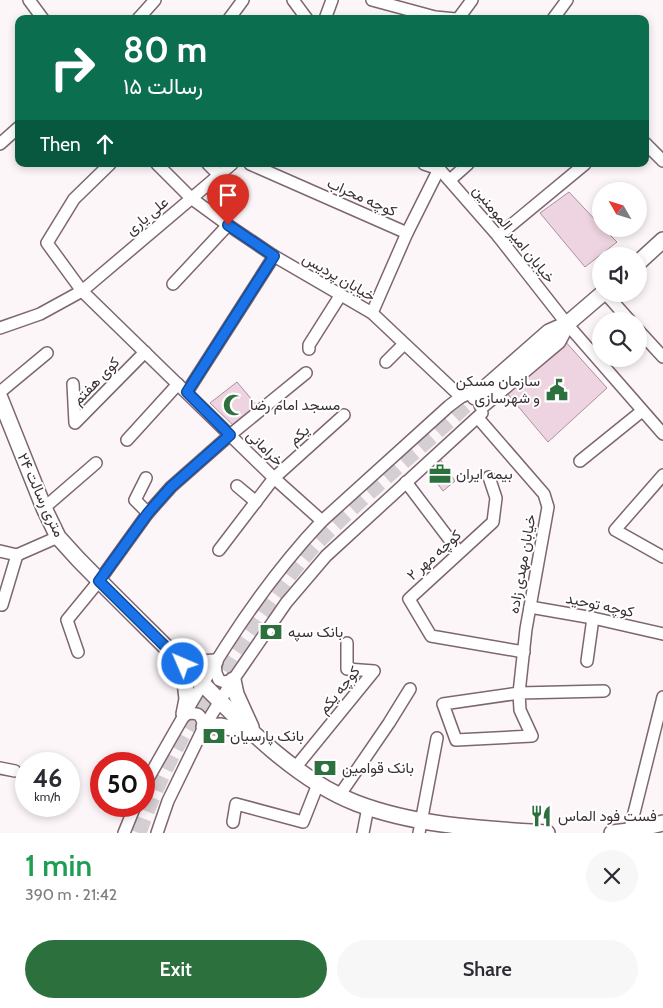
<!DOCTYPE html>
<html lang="en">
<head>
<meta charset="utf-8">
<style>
	body { margin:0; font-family:Cabin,Vazirmatn,sans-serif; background:#f7f7f7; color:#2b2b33; height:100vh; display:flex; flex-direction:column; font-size:19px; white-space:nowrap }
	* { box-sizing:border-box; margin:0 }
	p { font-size:16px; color:#7c7c81 }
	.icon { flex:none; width:28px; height:28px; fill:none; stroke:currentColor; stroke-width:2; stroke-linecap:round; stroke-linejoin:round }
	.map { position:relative; height:833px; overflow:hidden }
	.drawer { display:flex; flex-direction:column; background:#fff; flex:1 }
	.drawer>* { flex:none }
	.hud { position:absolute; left:15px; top:15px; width:634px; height:152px; border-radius:10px; box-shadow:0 2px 8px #0003; background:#0b6e4f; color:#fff; overflow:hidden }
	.needle { width:32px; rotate:309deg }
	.buttons { position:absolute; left:592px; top:182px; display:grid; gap:10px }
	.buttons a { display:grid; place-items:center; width:55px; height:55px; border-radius:50%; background:#fff; box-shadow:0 2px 8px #0003; font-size:25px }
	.speed { position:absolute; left:15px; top:752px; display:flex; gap:10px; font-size:25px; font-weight:700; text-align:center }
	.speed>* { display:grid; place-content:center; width:65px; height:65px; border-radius:50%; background:#fff; box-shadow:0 2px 8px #0003; line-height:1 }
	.speed small { font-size:12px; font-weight:400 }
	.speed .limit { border:8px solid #d22; background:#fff; color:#111 }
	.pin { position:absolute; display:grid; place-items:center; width:42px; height:42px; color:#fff; margin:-51px -21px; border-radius:50% 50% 50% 0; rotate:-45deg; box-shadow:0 0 5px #0007 }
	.pin .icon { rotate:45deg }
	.me { position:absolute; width:55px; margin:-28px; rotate:315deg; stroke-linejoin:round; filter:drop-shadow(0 0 4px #0008) }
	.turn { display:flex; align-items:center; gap:18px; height:105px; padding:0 25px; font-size:22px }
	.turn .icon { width:65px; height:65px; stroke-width:2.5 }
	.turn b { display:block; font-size:35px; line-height:42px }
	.then { display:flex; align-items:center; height:48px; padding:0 25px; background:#0003; gap:10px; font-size:19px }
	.round { display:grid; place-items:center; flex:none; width:52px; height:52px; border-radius:26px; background:#f7f7f7 }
	.summary { display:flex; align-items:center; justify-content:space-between; height:85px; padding:0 25px }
	h1 { font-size:30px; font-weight:600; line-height:38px; color:#1e9e55 }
	.primary-button { display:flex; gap:10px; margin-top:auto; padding:10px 25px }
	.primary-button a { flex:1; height:58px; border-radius:30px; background:#2c713d; color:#fff; font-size:20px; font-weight:600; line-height:58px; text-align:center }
	.primary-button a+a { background:#f7f7f7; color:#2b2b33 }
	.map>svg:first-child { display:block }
</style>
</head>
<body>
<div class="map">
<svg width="663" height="833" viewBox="0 0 663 833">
	<rect width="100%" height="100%" fill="#fcf6f9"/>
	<g fill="#eed4e0" stroke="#a9919c">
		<polygon points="569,192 601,226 601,229 604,229 617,242 585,267 540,213"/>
		<polygon points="564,340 607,388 548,442 506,392"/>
		<polygon points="237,382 258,407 236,428 210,403"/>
		<polygon points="438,456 455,481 443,491 425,467"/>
	</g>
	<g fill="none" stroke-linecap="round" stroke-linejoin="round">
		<path stroke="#d5ced2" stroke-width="15" stroke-dasharray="15 8" stroke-linecap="butt" d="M139 833C166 757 207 690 254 624 274 596 295 566 319 541 369 490 424 446 475 397"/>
		<g stroke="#7d6671" stroke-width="14">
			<g id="minor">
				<polyline points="29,0 43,19"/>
				<polyline points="293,0 307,19"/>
				<polyline points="372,0 435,17 456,19"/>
				<polyline points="138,19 155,0"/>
				<polyline points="229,19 243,0"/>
				<polyline points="325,19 332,0"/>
				<polyline points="458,19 472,0"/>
				<polyline points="553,19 567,0"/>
				<polyline points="645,143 663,161"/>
				<polyline points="0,144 19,127"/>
				<polyline points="110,164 74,199 47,243 82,291 274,478 322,521"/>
				<polyline points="157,164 191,198 228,225 274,256 372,313 461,397"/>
				<polyline points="208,164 219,175"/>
				<polyline points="250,164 407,233"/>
				<polyline points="435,164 498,236 567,324 663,434"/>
				<polyline points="450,180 468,164"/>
				<polyline points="498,236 585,164"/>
				<polyline points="173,284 228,225"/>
				<polyline points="606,294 630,321"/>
				<polyline points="372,313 407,233 439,169 424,164"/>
				<polyline points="0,328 40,314 82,291 232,164"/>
				<polyline points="639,331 663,357"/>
				<polyline points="309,349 309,345 340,296"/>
				<polyline points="386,362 404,344"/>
				<polyline points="73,384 75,423 145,352"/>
				<polyline points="0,392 47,353"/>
				<polyline points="187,392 274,256"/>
				<polyline points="478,418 544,494 548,507 526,629 519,693 520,710 532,736 456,740 443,704 519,693 604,691"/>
				<polyline points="127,440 178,384"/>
				<polyline points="580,461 642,411"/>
				<polyline points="663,475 615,530 663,557"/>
				<polyline points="489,477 496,498 493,522 409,599 431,636 524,652"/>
				<polyline points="146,478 135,500 148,513"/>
				<polyline points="406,482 459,552"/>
				<polyline points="237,486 256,502"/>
				<polyline points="44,508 96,463"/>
				<polyline points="219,550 274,478 344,415"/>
				<polyline points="0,551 17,555 58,537"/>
				<polyline points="2,605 17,555"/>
				<polyline points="530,607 593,618 663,634"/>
				<polyline points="78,652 67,620 99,581 148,513 171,487 230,435 306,373"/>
				<polyline points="587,661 593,618"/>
				<polyline points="215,662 216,673 219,680 224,682 233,680"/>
				<path d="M184 714C198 712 201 713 204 727"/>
				<polyline points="0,768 15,771"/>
				<polyline points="295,768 374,671 347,669 347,643"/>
				<path d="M144 786C196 693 248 599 322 521L449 406 461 397 482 388"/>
				<polyline points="339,796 389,723 410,689"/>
				<polyline points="233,822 236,804 303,822 318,784"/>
				<polyline points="124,833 135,806"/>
				<polyline points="157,833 168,801 204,727 233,680 286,603 326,556 482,413"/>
				<polyline points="363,833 368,807"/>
				<polyline points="419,833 437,738"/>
				<polyline points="629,833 663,697"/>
			</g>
		</g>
		<g stroke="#7d6671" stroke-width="18">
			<g id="major">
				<polyline points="639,262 663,240"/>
				<polyline points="475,397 549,332 567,324"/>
				<path d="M0 398 44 508 58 537 78 559C112 594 148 629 183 664 232 713 291 778 356 803 416 826 483 829 547 833"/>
				<polyline points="482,405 558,341 567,324 602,294"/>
				<polyline points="183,664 187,699 184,714"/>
				<polyline points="183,664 215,662"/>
				<polyline points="233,680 236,694 251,727"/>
				<polyline points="204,727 221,726 252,732"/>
				<polyline points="612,833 629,831 663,823"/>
			</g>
		</g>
		<use href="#minor" stroke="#fff" stroke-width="11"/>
		<use href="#major" stroke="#fff" stroke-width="15"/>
	</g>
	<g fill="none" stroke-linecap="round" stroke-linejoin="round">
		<g stroke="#114b97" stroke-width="12">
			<polyline id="route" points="183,664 99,581 148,513 171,487 230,435 187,392 274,256 228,225"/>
		</g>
		<use href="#route" stroke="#1a73e8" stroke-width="9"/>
	</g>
	<defs>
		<g id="civic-bare" transform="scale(1.725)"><path d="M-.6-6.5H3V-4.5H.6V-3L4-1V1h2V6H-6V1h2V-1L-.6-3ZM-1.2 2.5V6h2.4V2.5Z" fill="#2c713d" stroke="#fff" stroke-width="2.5" paint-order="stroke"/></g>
		<g id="mosque-bare" transform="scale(1.725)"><path d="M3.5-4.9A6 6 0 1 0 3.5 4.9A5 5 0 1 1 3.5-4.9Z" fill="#2c713d" stroke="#fff" stroke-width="2.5" paint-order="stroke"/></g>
		<g id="office-bare" transform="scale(1.725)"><path d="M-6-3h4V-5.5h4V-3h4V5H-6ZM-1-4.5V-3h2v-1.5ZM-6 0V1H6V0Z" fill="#2c713d" stroke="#fff" stroke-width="2.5" paint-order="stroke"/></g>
		<g id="bank-bare" transform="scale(1.725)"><path d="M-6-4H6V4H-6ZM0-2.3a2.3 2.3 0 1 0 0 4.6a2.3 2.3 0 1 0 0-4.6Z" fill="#2c713d" stroke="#fff" stroke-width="2.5" paint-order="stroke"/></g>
		<g id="restaurant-bare" transform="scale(1.725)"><path d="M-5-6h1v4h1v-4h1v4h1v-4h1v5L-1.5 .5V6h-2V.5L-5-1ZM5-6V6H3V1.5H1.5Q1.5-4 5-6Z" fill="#2c713d" stroke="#fff" stroke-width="2.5" paint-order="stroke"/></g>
	</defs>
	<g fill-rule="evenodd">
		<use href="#civic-bare" x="557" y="390"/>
		<use href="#mosque-bare" x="234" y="405"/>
		<use href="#office-bare" x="440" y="474"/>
		<use href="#bank-bare" x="271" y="632"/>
		<use href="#bank-bare" x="214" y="736"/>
		<use href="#bank-bare" x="325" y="768"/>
		<use href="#restaurant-bare" x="541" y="816"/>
	</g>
	<g text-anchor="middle" stroke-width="4" stroke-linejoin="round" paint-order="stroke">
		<g font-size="15" fill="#3a3035" stroke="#fff">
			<text transform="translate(362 197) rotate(24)" y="5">کوچه محراب</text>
			<text transform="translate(147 216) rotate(-40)" y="5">علی یاری</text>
			<text transform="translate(514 234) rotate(51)" y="5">خیابان امیر المومنین</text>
			<text transform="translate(339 277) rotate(30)" y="5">خیابان پردیس</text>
			<text transform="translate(96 381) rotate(-46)" y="5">کوی هفتم</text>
			<text transform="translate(299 435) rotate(-42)" y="5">یکم</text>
			<text transform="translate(265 448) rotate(44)" y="5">خرامانی</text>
			<text transform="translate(41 495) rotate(65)" y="5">۲۴ متری رسالت</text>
			<text transform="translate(434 555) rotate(-42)" y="5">کوچه مهر ۲</text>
			<text transform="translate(522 564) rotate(-80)" y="5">خیابان مهدی زاده</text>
			<text transform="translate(600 605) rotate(12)" y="5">کوچه توحید</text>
			<text transform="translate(339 690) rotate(-51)" y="5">کوچه یکم</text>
		</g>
		<g font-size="15" fill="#3a3035" stroke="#fff" text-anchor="start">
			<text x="540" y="386" text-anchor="end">سازمان مسکن<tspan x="540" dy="17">و شهرسازی</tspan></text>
			<text x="250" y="410">مسجد امام رضا</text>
			<text x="456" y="479">بیمه ایران</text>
			<text x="288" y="637">بانک سپه</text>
			<text x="230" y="741">بانک پارسیان</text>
			<text x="342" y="773">بانک قوامین</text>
			<text x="558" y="821">فست فود الماس</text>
		</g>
	</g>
</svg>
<div class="buttons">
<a><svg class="needle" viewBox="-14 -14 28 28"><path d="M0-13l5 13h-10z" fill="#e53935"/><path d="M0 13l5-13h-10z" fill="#7c7c81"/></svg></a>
<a><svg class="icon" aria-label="sound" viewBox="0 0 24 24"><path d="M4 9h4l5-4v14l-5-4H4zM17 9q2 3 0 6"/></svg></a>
<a><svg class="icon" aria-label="search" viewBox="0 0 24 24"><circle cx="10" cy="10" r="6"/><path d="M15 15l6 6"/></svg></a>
</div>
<div class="speed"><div>46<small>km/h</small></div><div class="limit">50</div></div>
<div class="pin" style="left:228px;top:225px;background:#d93025"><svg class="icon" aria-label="arrive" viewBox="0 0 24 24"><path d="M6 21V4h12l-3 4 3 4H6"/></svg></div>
<svg class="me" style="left:183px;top:664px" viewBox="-20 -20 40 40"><circle r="17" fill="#1a73e8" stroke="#fff" stroke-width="3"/><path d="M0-11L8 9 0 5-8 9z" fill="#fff"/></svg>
<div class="hud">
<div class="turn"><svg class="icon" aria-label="right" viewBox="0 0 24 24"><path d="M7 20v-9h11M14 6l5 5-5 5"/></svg><div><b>80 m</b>رسالت ۱۵</div></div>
<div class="then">Then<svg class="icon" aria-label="ahead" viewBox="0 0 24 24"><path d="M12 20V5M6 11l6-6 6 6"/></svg></div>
</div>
</div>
<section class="drawer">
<div class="summary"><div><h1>1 min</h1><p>390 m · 21:42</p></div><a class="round"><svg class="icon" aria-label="close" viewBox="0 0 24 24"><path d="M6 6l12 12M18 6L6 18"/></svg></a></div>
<div class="primary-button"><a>Exit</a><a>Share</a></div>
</section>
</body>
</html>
